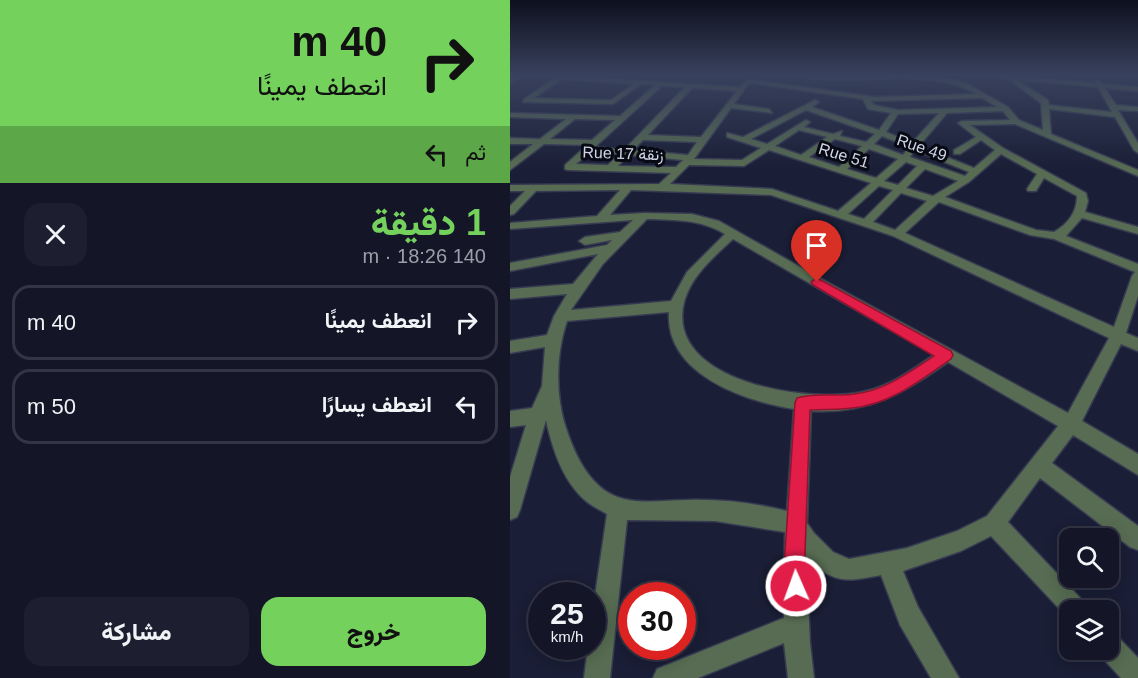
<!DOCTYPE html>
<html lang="ar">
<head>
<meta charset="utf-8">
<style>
	body { margin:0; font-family:Helvetica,Vazirmatn,sans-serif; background:#1d1f30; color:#f1f3f6; direction:rtl; height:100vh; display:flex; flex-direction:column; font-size:22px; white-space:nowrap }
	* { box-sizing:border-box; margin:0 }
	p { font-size:20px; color:#9d9fa8 }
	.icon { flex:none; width:33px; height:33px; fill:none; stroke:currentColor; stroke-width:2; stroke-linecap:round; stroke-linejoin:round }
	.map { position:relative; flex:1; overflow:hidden; direction:ltr }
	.side { display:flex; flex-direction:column; background:#141628; width:510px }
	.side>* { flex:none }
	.top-card { background:#74d25c; color:#111; overflow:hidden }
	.buttons { position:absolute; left:549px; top:528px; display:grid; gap:12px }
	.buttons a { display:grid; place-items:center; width:60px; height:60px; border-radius:12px; background:#141628; box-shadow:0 3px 15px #0003,0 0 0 2px #333545; font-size:30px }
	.speed { position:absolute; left:18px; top:582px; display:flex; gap:12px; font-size:30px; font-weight:700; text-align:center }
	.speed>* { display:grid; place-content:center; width:78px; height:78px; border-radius:50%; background:#141628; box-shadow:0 3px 15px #0003,0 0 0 2px #333545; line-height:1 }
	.speed small { font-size:15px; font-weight:400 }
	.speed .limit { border:9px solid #d22; background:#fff; color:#111 }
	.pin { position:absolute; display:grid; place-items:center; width:51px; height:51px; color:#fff; margin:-62px -26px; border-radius:50% 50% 50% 0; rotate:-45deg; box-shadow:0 0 6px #0007 }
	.pin .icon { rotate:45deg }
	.me { position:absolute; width:66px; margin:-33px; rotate:358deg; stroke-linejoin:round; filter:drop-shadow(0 0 4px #0008) }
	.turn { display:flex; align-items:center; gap:21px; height:126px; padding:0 24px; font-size:27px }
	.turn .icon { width:78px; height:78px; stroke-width:2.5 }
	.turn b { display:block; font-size:42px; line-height:51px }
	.then { display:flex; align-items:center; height:57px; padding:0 24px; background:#0003; gap:12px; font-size:22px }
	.round { display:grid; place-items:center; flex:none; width:63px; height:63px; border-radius:18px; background:#1d1f30 }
	.overview { display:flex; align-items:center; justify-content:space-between; height:102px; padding:0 24px }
	h1 { font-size:36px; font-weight:800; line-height:45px; color:#74d25c }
	.primary-button { display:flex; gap:12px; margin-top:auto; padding:12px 24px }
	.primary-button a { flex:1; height:69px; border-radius:18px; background:#74d25c; color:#111; font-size:24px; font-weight:800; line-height:69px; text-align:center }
	.primary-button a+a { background:#1d1f30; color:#f1f3f6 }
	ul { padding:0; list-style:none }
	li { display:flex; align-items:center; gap:18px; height:75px; margin:0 12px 9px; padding:0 12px; border:3px solid #333545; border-radius:18px }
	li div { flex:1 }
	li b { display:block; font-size:22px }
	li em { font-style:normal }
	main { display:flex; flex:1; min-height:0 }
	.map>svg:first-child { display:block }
</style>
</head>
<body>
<main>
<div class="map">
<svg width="628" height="678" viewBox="0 0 628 678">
	<rect width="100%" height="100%" fill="#1a1e36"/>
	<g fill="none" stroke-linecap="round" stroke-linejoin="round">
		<g stroke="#373b52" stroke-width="3">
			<g id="minor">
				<polygon points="5,75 13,75 0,83 0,78"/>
				<path d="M49 75 230 87 237 79 365 97 466 94C425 69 355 83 307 79 297 78 284 79 275 75L419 76 444 79 456 83 498 107 509 120 533 130 531 103 502 82V80L470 75H497L586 83 585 81 588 79 593 84 628 87V91L595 88 606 105 628 107V111L608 110 628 143V153L624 150 605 117 539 109 541 134 628 170V176L505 124 460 125 493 148 576 193 578 201 575 212 628 227V234L572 218 556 236 628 264V296L616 333 628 338V351L611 344 572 421 628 454V475L563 435 542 463 628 526V550L620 547 530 478 498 522 574 602 578 610H560V619L558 618 481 536 451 551 393 571 408 607 449 678H421L390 625 371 575C336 582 323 584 296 557L300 643 304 678H278L274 643 188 678H143L147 669 274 618 275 532 205 521 117 520 100 678H74L78 646H82V616L97 514C90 510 82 506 76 501 53 482 42 448 36 420L10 510 7 517 0 520V477L16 425 0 427V411L22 408 32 386 35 347 0 353V341L37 335 44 316 57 294 0 299V289L63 284 88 254 0 271V263L97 245 102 240 75 245 69 241 75 237 110 232 123 220 0 229V223L87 216 110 190 26 191 4 214 0 215V206L15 191H0V185L149 184 161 173 58 170 55 169V165L77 145 34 144 0 170V162L23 144H0V138L30 139 56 119 0 117V113L110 116 145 85 131 84 103 104 13 102 14 99ZM52 79 124 84 101 100 24 98ZM507 80 588 87 602 112 539 105 538 100ZM239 83 353 99 358 109 381 113 369 130 302 107 309 102 305 100 233 137 217 133V137L251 148 232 160 184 159 221 108 262 113 259 109 224 104ZM152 86 175 87 114 150 85 147ZM182 88 227 91 191 137 138 135ZM472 98 487 107 388 110 364 105 361 101ZM296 110 365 134 356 142 330 136 332 131 323 134 294 127 300 122 296 120 257 144 241 139ZM493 111 500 120 452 121 448 123 466 137 444 150V154H450L471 140 485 150 464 168 409 146 437 113ZM429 113 402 143 376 132 388 114ZM65 119 105 120 82 140 40 139ZM289 130 317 137 291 155 265 146ZM372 136 399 147 393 155 364 144ZM325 139 352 146 329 167 299 157ZM133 140 187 142 178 155 123 150ZM359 149 388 159 366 178 337 169ZM259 150 361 183 328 211 262 189 160 184 179 165 234 166ZM405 150 459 172 455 176 400 157ZM80 152 109 154 98 165 66 164ZM491 154 527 174 517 189 518 191H526L534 178 567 196C567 212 558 224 544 232L526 230 435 197 459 182ZM118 155 173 160 166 167 108 166ZM396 162 407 166 388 185 374 181ZM415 169 448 181 423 196 396 188ZM369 186 383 190 354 219 338 214ZM121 190 261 195 383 236 599 338 558 413 315 281 209 221 182 214 134 213 100 215ZM391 193 417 201 385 230 363 222ZM429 202 520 235 544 239 625 272 622 276 604 327 395 233ZM137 219C165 220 190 219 215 234L177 272 161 301 61 310 93 264ZM223 239 424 355C403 369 382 385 356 391 302 405 150 382 175 299 183 274 205 256 223 239ZM159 312C155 374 234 401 284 409L277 511C245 503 211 499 177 500 156 500 135 504 114 499 82 492 65 456 56 428 45 394 46 354 57 321ZM438 362 548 426 477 516 447 531 397 548 339 559 323 552 304 533 297 523 301 411C358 414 393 394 438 362Z"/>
				<polygon points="598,633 607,636 628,658 628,678 611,678 589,654 587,650 598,650"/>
			</g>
		</g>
		<use href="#minor" fill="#576c52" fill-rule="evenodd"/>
	</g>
	<linearGradient id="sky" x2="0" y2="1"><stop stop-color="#0e101e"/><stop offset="0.44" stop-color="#38415d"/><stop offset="1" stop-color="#38415d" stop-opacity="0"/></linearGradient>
	<rect width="628" height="170" fill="url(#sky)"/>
	<path fill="#e11d48" stroke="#92132f" stroke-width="1.5" d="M307 278 441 351 443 355 441 359C411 380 379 405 342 408 328 410 314 409 300 410L295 553 297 586 294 593 286 596 279 593 275 586V553L285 403 287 398C304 392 326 397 344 394 374 391 400 372 424 356L303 285 301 282Z"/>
	<g text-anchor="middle" stroke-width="6" stroke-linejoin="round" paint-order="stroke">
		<g font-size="16" fill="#d0d4e5" stroke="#070913">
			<text transform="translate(412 147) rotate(19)" y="6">Rue 49</text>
			<text transform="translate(113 153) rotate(2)" y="6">Rue 17 زنقة</text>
			<text transform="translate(334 155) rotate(17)" y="6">Rue 51</text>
		</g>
	</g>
</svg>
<div class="buttons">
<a><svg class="icon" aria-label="search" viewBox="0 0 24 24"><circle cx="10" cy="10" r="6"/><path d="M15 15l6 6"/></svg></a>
<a><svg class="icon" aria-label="layers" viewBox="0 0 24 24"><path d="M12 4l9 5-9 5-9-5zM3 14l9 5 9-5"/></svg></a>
</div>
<div class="speed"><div>25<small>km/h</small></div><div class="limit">30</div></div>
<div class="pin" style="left:307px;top:282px;background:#d93025"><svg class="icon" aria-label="arrive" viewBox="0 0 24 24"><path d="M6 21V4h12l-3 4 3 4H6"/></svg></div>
<svg class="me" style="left:286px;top:586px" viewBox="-20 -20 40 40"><circle r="17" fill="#e11d48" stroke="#fff" stroke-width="3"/><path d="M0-11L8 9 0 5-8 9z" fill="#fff"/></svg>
</div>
<section class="side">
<div class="top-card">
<div class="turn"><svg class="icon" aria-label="right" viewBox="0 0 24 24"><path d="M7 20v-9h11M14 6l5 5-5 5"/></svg><div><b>40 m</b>انعطف يمينًا</div></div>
<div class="then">ثم<svg class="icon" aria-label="left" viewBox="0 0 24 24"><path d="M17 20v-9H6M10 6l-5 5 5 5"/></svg></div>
</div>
<div class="overview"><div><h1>1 دقيقة</h1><p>140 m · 18:26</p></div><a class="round"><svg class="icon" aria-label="close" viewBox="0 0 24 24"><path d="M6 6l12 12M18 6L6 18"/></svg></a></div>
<ul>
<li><svg class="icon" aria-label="right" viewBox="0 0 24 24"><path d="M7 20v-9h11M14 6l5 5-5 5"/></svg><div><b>انعطف يمينًا</b></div><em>40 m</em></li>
<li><svg class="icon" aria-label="left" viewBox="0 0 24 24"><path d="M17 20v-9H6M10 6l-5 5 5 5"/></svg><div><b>انعطف يسارًا</b></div><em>50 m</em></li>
</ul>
<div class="primary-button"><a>خروج</a><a>مشاركة</a></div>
</section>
</main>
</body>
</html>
